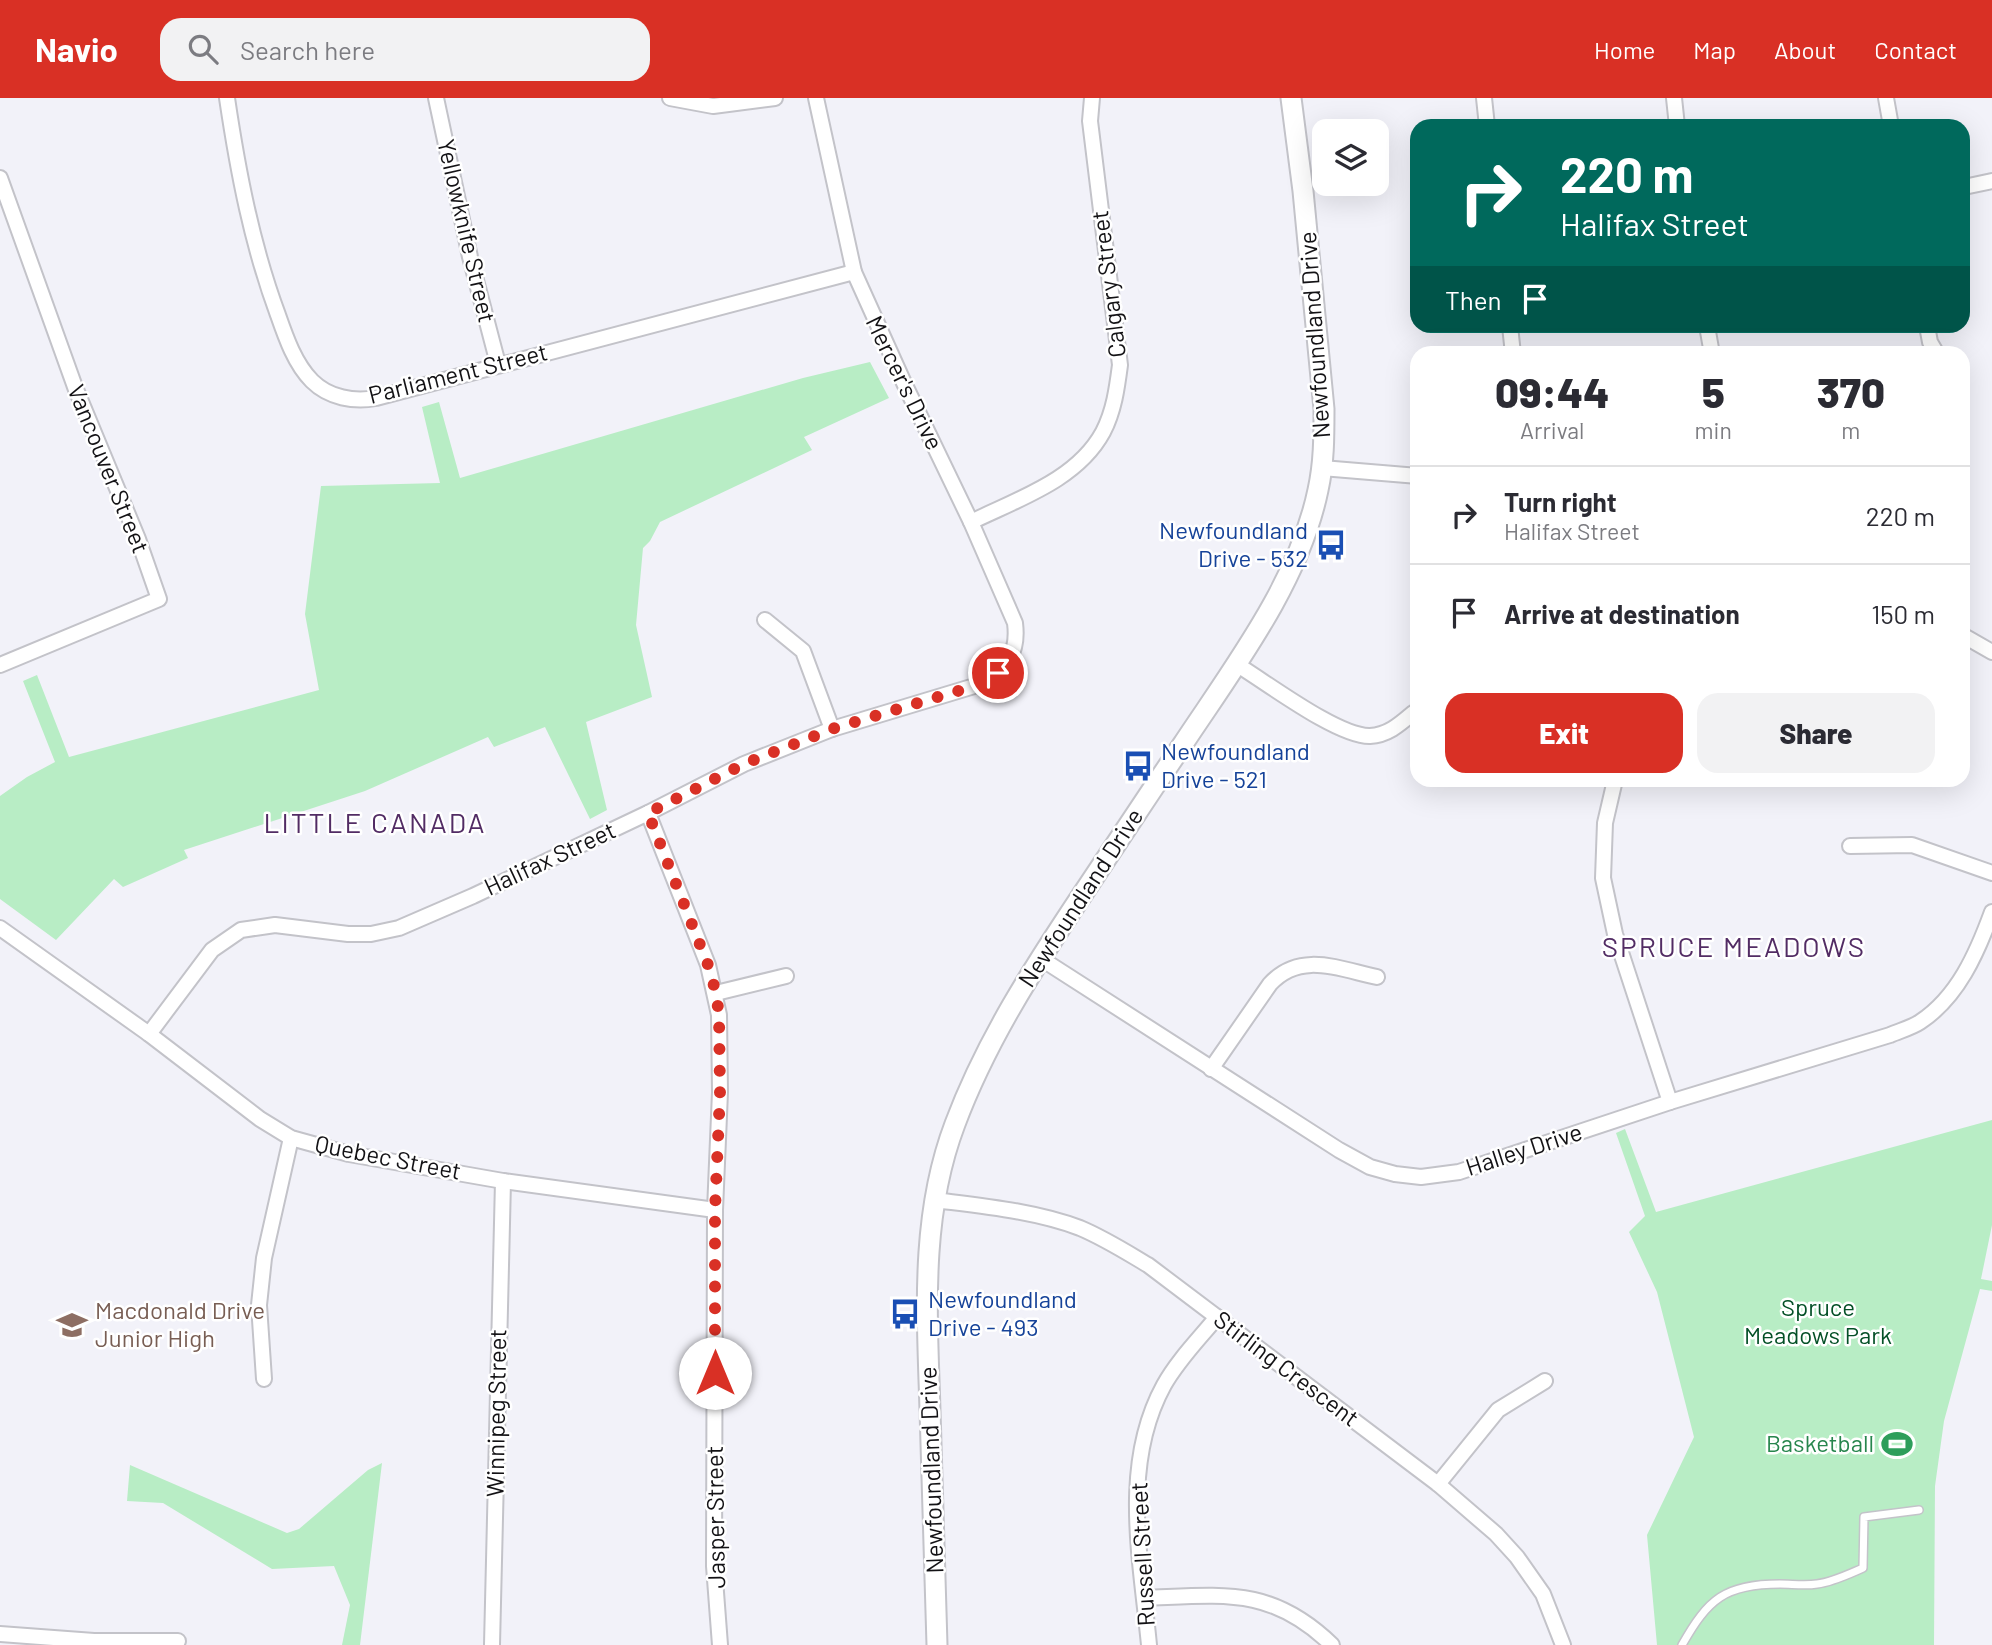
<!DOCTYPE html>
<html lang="en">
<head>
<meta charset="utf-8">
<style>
	body { margin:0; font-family:Barlow,sans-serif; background:#f2f2f3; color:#2b2b33; height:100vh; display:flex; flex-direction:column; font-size:26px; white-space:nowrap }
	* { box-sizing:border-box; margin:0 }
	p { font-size:23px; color:#7c7c81 }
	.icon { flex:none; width:38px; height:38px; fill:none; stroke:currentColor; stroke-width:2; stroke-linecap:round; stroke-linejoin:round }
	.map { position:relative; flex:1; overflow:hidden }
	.panel { position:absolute; left:1410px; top:248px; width:560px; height:441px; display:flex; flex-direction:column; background:#fff; border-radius:21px; box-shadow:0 7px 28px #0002 }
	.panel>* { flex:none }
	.guide { position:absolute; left:1410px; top:21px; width:560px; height:214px; border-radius:21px; box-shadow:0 7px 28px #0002; background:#00695c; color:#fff; overflow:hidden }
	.controls { position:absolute; left:1312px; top:21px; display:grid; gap:14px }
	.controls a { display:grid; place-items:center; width:77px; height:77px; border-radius:14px; background:#fff; box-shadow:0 7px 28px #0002; font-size:35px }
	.pin { position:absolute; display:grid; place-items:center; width:60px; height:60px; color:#fff; margin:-30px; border:4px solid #fff; border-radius:50%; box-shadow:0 2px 7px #0007 }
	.me { position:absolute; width:77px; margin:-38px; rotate:0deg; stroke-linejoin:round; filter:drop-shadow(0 0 5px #0008) }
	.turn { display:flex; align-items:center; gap:24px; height:147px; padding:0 35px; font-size:32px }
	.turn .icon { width:91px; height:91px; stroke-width:2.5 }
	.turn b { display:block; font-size:49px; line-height:60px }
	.then { display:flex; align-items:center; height:66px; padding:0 35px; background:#0003; gap:14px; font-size:26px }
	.eta { display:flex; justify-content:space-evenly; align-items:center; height:119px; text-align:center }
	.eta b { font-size:42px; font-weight:800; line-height:49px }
	.cta { display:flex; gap:14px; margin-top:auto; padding:14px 35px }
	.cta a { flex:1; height:80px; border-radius:21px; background:#d93025; color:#fff; font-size:28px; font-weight:800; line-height:80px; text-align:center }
	.cta a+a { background:#f2f2f3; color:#2b2b33 }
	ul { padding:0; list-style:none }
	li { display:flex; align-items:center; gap:21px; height:98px; padding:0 35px; border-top:2px solid #e1e1e2 }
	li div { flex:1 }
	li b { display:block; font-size:26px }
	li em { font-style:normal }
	header { display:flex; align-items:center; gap:42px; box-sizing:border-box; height:98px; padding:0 35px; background:#d93025; color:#fff }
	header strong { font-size:33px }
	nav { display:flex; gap:38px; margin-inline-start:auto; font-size:24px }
	.search { width:490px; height:63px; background:#f2f2f3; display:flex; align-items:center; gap:18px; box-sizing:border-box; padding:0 24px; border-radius:21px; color:#7c7c81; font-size:26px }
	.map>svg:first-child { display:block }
</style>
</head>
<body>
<header>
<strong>Navio</strong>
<div class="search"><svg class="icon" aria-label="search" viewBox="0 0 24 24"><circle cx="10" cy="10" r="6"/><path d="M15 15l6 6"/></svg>Search here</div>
<nav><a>Home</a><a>Map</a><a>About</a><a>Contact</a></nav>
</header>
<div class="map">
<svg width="1992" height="1547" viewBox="0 0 1992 1547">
	<rect width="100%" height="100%" fill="#f2f2f9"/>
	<g fill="#b8edc5">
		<polygon points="870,264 889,300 804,339 812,352 660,424 650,443 643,450 636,527 652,599 586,624 607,712 590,721 545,629 494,649 488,639 365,693 184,752 188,760 123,789 114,781 56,842 0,801 0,698 27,679 55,664 23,583 37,577 69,659 319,592 305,516 321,388 440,385 422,309 439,304 460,380 803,280"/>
		<polygon points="1992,1022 1992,1127 1981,1181 1992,1183 1992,1193 1980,1191 1944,1323 1935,1388 1934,1547 1657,1547 1647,1437 1694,1339 1657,1194 1629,1134 1645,1118 1616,1035 1625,1031 1656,1114"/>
		<polygon points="382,1365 360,1547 342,1547 350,1507 334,1468 272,1471 163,1405 127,1403 130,1367 287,1435 299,1431 368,1372"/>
	</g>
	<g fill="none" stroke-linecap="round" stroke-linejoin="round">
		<g stroke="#c3c3c9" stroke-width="10">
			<path id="lane" d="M1682 1547C1708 1501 1725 1486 1780 1486 1792 1486 1805 1488 1817 1486 1833 1484 1849 1476 1863 1470L1864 1419 1919 1412"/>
		</g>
		<g stroke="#c3c3c9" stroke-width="18">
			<g id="street">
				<path d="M227 0C238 74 252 147 278 217 286 240 295 266 312 283 329 300 354 304 376 300L854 174"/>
				<polyline points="436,0 470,159 498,266"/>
				<polyline points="670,0 713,8 775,0"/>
				<polyline points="1484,0 1487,28"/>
				<polyline points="1674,0 1677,28"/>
				<polyline points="1886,0 1891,28"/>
				<polyline points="0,80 75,289 138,441 159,501 0,567"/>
				<polyline points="1964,89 1992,83"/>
				<polyline points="1510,228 1513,256"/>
				<polyline points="1707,228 1712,256"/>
				<polyline points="1927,228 1930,244 1937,256"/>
				<polyline points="1322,370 1418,378"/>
				<path d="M971 424C1018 401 1077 382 1103 334 1114 313 1117 290 1120 267L1090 23 1092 0"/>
				<polyline points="765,522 803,553 832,631"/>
				<polyline points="1964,538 1992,554"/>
				<path d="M1236 566C1266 584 1338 639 1370 638 1388 637 1400 626 1413 615"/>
				<polyline points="1615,682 1605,725 1603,780 1615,836 1670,1004"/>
				<polyline points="648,715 708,867 719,917 720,994 715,1112 714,1468 720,1547"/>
				<polyline points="1850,748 1912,747 1992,775"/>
				<polyline points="0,830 149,936 260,1021 291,1040 349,1056 503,1083 715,1112"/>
				<path d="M1040 860 1339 1052 1370 1069 1395 1076 1421 1079 1459 1074 1670 1004 1890 937C1899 933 1911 930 1920 924 1958 899 1977 855 1992 814"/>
				<polyline points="716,895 786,878"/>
				<path d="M149 936 212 852 241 832 275 827 348 836H371L399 830 473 798 648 715 744 666 832 631 981 586C1006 570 1019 557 1015 525L971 424 904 285 854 174 816 0"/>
				<path d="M1211 971 1270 886C1300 853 1339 871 1377 879"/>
				<path d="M935 1102C982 1108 1035 1113 1080 1130 1104 1140 1126 1154 1148 1167L1438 1386 1496 1436 1517 1459 1543 1496 1563 1547"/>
				<polyline points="264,1281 259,1207 264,1160 291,1040"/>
				<polyline points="1438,1386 1498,1312 1545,1283"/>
				<path d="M1145 1500C1223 1497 1271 1488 1332 1547"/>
				<polyline points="0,1536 94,1543 178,1543"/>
				<polyline points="492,1547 503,1083"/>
				<path d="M1149 1547C1141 1462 1120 1367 1164 1287 1178 1262 1199 1241 1217 1219"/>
			</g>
		</g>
		<g stroke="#c3c3c9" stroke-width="23">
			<path id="secondary" d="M937 1547C935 1469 932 1390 930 1312 927 1215 920 1118 955 1026 986 943 1034 869 1082 797 1116 746 1149 696 1183 646 1234 569 1299 484 1318 392 1324 365 1324 339 1324 311L1303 93 1291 0"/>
		</g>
		<use href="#lane" stroke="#fff" stroke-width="7"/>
		<use href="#street" stroke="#fff" stroke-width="14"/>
		<use href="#secondary" stroke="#fff" stroke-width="19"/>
	</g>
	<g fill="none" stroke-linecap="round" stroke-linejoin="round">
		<polyline stroke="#d93025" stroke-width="12" stroke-dasharray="0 21.6" points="715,1275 715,1112 720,995 719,917 716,895 708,867 648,715 744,666 832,631 981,586 998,575"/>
	</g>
	<defs>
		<g id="bus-bare" transform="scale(2.415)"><path d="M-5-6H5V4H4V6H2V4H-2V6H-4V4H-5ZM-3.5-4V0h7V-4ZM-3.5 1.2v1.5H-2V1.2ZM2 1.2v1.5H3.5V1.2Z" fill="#1a4fb4" stroke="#fff" stroke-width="2.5" paint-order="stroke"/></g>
		<g id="school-bare" transform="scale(2.415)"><path d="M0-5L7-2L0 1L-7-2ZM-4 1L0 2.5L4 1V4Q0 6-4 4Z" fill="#8d6e63" stroke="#fff" stroke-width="2.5" paint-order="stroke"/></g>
		<g id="stadium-bare" transform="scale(2.415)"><path d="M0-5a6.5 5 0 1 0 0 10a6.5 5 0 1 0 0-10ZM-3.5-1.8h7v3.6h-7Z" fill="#2e9e5b" stroke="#fff" stroke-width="2.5" paint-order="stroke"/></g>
	</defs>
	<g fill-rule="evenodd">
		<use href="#bus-bare" x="1331" y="447"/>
		<use href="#bus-bare" x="1138" y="668"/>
		<use href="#bus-bare" x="905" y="1216"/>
		<use href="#school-bare" x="72" y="1227"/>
		<use href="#stadium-bare" x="1897" y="1346"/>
	</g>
	<g text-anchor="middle" stroke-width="5" stroke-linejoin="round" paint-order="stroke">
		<g font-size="24" fill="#131215" stroke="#fff">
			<text transform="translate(466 133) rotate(77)" y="8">Yellowknife Street</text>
			<text transform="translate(1109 186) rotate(-97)" y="8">Calgary Street</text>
			<text transform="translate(1315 237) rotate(-94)" y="8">Newfoundland Drive</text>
			<text transform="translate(458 276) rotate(-14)" y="8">Parliament Street</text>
			<text transform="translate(904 285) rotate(64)" y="8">Mercer's Drive</text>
			<text transform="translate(108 371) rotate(68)" y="8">Vancouver Street</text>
			<text transform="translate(550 761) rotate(-25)" y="8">Halifax Street</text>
			<text transform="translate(1081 800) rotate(-57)" y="8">Newfoundland Drive</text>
			<text transform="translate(1524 1052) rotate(-18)" y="8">Halley Drive</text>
			<text transform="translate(388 1060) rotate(11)" y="8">Quebec Street</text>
			<text transform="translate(1286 1271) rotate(37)" y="8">Stirling Crescent</text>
			<text transform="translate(497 1315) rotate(-89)" y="8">Winnipeg Street</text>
			<text transform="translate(932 1372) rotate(-92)" y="8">Newfoundland Drive</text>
			<text transform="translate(716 1419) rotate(-91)" y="8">Jasper Street</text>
			<text transform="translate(1143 1456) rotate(-93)" y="8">Russell Street</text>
		</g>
		<g font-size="24" fill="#164399" stroke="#fff" text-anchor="start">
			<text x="1308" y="441" text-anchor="end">Newfoundland<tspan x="1308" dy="28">Drive - 532</tspan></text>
			<text x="1161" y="662">Newfoundland<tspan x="1161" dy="28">Drive - 521</tspan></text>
			<text x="928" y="1210">Newfoundland<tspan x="928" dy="28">Drive - 493</tspan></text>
		</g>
		<g font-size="24" fill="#045027" stroke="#fff">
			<text x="1818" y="1218">Spruce<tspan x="1818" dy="28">Meadows Park</tspan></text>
		</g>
		<g font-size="24" fill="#785e54" stroke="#fff" text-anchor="start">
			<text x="95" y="1221">Macdonald Drive<tspan x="95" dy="28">Junior High</tspan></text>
		</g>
		<g font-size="24" fill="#27864d" stroke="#fff" text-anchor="end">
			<text x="1874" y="1354">Basketball</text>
		</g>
		<g font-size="28" letter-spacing="2" fill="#522c64" stroke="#fff">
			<text x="375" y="735">LITTLE CANADA</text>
			<text x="1734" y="859">SPRUCE MEADOWS</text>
		</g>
	</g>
</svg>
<div class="controls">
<a><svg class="icon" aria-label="layers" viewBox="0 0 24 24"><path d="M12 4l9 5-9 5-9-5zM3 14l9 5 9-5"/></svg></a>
</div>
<div class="pin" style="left:998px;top:575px;background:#d93025"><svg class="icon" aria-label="arrive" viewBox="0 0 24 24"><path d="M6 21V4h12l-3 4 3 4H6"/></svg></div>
<svg class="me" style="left:715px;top:1275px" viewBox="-20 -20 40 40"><circle r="19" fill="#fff"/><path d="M0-13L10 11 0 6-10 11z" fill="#d93025"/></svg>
<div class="guide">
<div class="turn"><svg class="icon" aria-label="right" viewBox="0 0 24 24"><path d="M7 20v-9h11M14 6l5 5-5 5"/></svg><div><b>220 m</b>Halifax Street</div></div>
<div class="then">Then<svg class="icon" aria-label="arrive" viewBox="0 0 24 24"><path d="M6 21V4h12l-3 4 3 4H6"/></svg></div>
</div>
<section class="panel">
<div class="eta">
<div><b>09:44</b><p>Arrival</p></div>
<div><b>5</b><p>min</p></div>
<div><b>370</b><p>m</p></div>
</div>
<ul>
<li><svg class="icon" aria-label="right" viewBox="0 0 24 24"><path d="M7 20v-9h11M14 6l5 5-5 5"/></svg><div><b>Turn right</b><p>Halifax Street</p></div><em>220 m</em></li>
<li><svg class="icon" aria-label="arrive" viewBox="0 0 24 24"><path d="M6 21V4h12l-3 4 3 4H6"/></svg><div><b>Arrive at destination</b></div><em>150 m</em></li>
</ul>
<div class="cta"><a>Exit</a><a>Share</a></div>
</section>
</div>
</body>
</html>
